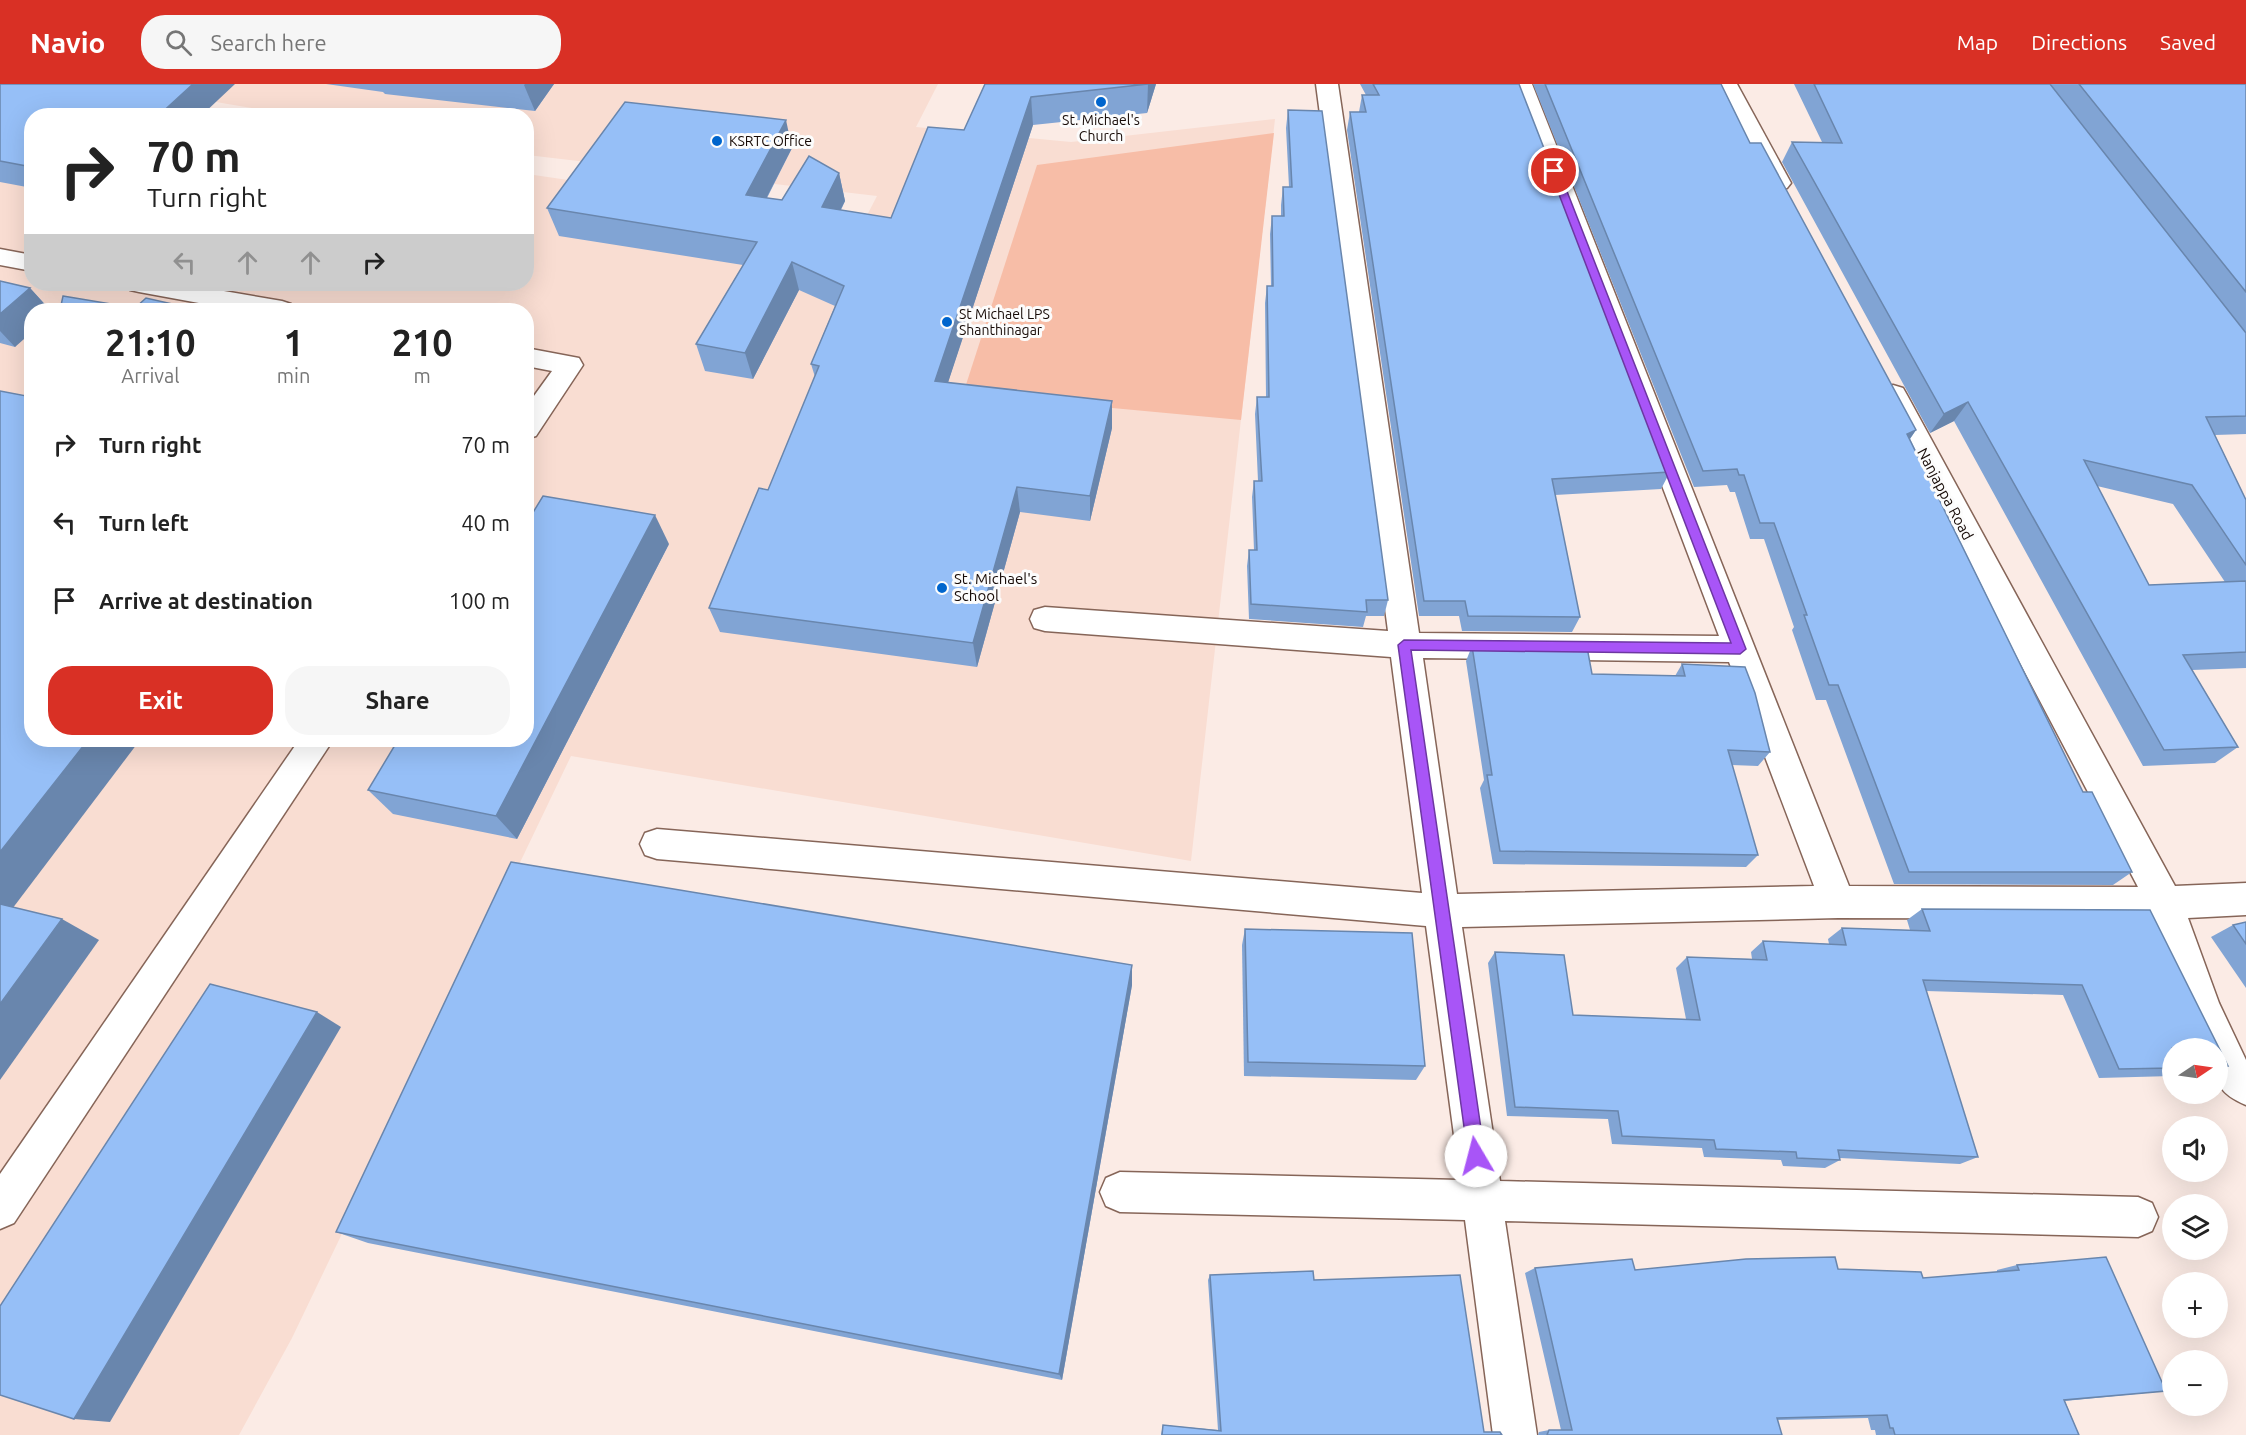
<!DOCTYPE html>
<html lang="en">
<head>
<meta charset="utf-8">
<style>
	body { margin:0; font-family:Ubuntu,sans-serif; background:#f6f6f6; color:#222; height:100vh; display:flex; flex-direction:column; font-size:22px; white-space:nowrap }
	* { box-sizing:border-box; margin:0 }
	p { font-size:20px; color:#767676 }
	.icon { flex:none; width:33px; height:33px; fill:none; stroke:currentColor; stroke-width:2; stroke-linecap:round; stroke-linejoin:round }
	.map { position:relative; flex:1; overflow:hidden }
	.drawer { position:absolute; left:24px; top:219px; width:510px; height:444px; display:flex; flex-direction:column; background:#fff; border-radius:24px; box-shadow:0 6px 24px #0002 }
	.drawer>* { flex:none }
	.top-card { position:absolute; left:24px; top:24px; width:510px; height:183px; border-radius:24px; box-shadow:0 6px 24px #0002; background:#fff; color:#222; overflow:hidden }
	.needle { width:39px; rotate:77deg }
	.fabs { position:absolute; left:2162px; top:954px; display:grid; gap:12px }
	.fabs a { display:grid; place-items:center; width:66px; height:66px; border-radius:50%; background:#fff; box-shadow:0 6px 24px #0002; font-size:30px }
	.pin { position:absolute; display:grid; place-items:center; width:51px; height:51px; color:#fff; margin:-26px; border:3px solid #fff; border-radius:50%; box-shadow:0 2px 6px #0007 }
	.me { position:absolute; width:66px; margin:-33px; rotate:352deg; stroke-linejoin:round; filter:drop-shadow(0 0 4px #0008) }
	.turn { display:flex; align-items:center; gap:21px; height:126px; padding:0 24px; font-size:27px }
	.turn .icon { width:78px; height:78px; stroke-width:2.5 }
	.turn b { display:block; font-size:42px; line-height:51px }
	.lanes { display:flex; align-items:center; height:57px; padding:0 24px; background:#0003; justify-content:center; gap:30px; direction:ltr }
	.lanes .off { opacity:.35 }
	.eta { display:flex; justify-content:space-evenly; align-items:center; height:102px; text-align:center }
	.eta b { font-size:36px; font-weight:700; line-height:42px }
	.primary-button { display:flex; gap:12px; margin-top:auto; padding:12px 24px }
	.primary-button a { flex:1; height:69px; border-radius:24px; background:#d93025; color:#fff; font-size:24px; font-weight:700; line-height:69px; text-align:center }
	.primary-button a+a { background:#f6f6f6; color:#222 }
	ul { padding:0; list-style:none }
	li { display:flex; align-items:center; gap:18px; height:78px; padding:0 24px }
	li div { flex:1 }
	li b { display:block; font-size:22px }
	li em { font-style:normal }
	header { display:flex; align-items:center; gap:36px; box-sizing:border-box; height:84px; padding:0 30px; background:#d93025; color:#fff }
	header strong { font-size:28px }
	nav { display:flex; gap:33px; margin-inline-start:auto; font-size:21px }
	.search { width:420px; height:54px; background:#f6f6f6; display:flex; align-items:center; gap:15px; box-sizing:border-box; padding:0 21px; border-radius:24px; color:#767676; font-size:22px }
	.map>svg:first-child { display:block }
</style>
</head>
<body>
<header>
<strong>Navio</strong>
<div class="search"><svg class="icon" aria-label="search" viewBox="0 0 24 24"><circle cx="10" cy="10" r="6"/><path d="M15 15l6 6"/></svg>Search here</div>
<nav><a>Map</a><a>Directions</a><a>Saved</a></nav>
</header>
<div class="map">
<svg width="2246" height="1351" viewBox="0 0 2246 1351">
	<rect width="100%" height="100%" fill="#fbebe5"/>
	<path fill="#f9ddd2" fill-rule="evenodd" d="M109 0H938L916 43 1071 58 1275 35 1191 777 571 672 292 1254 239 1351H0V14L32 32V200H526L527 90 863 139 877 112 527 71 526 32 294 31ZM32 226H526V656H32Z"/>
	<polygon fill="#f7bda7" points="1274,49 1241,336 963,310 1037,81"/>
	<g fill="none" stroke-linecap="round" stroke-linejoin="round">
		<g stroke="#866558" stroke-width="3">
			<g id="minor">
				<path d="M1316 0H1338L1419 549 1719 552 1510 0H1532L1849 802 2138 803 1879 311 1883 304 1893 301 1903 304 1907 311 2175 802 2246 799V831L2188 834 2219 919 2246 976V1021C2213 1007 2217 996 2217 964H2202L2184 924 2153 835 1838 834 1462 843 1500 1097 2138 1113 2152 1119 2158 1133 2152 1147 2138 1153 1505 1137 1537 1351H1493L1465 1136 1120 1128 1106 1122 1100 1108 1106 1094 1120 1088 1460 1096 1426 842 657 775 645 771 640 760 645 749 657 745 1422 809 1391 573 1045 547 1034 544 1030 535 1034 526 1045 523 1388 547ZM1423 574 1729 578 1814 802 1457 810Z"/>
				<polygon points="1715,0 1737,0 1791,99 1787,104 1779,106 1771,104"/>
				<polygon points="0,165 32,171 32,187 0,181"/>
				<polygon points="127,200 183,200 282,217 291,220 295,226 237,226 139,208 130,206"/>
				<polygon points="526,264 579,274 583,281 536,352 526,355 526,323 552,287 526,282"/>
				<polygon points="299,656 333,656 14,1139 0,1145 0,1090"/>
			</g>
		</g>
		<use href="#minor" fill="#fff" fill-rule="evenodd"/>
	</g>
	<g fill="#81a4d4" fill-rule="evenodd">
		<polygon points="0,0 32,32 32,104 0,98"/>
		<polygon points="326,0 554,0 535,27 385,10 383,8"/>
		<polygon points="985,0 1156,0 1147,29 1033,41 948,298 1112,344 1090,437 1020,428 977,583 720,548 709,524 768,406 815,293 811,280 835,222 799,206 753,295 705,287 696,260 743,181 559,152 547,124 792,64 767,114 782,116 839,89 845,117 841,126 891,134 964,46"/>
		<polygon points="1360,0 1519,0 1670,388 1661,405 1555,411 1580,533 1572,548 1462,547 1459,532 1419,532 1347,46 1350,28 1359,28 1362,11 1366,11"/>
		<polygon points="1533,0 1721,0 1750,59 1916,346 1910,355 2083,708 2132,788 2113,801 1894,800 1826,616 1816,616 1792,546 1794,543 1764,455 1750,455 1735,408 1730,408 1727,401 1694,403"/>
		<path d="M1794 0H2246V350L2215 351 2246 416V584L2192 586 2238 663 2215 679 2143 682 1954 337 1930 349 1782 78 1792 58H1822ZM2097 402 2173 420 2225 498 2149 501Z"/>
		<polygon points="1288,26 1388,516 1384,532 1366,532 1363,543 1249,535 1247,482 1249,466 1254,466 1252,413 1254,397 1258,397 1255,330 1257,313 1266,313 1265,219 1267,202 1271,202 1270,150 1272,132 1281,132 1281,121 1283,103 1289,103 1286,44"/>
		<polygon points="0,197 30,204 50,226 32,226 15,263 0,259"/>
		<polygon points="669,460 517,755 393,730 368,706"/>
		<polygon points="1472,562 1592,590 1675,592 1682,580 1770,668 1758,682 1732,681 1758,771 1746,783 1493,780 1480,704 1484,696 1466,577"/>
		<polygon points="1922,825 2150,826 2228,982 2217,986 2217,964 2172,964 2172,992 2099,994 2063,911 1926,907 1978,1073 1960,1080 1840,1074 1840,1076 1825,1084 1783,1082 1781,1076 1704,1073 1702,1064 1612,1060 1608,1035 1507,1032 1488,879 1495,868 1573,931 1686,935 1676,884 1687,873 1752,875 1751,868 1763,857 1829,860 1828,855 1842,844 1910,846 1907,836"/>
		<polygon points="2246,838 2246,904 2211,853 2233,841"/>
		<polygon points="1245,845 1425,982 1416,996 1244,992 1242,861"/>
		<polygon points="1132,881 1132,901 1062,1296 368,1159 336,1148"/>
		<polygon points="2017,1181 2166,1307 2065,1317 2079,1351 1876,1351 1875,1346 1871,1346 1868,1334 1777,1336 1782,1351 1538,1351 1539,1348 1549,1346 1561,1346 1525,1189 1535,1184 1635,1186 1838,1185 1923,1194 1997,1188 1997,1186"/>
		<polygon points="1210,1191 1314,1196 1484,1348 1502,1351 1161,1351 1163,1341 1218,1346 1208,1196"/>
	</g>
	<g fill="#6986ad">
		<polygon points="193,0 235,0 201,32 158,32"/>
		<polygon points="525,0 554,0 535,27 524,1"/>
		<polygon points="1148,0 1156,0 1147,29"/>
		<polygon points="1031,13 1033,41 940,323 935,297"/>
		<polygon points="786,36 792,64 754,138 746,111"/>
		<polygon points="839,89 845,117 828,150 822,123"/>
		<polygon points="792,178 799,206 753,295 745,269"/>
		<polygon points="30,204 50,226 32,226 32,248 15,263 0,247 0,230"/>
		<polygon points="1112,317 1112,344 1090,437 1090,412"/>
		<polygon points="1968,318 1954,337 1930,349 1944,330"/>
		<polygon points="1916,346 1904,363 1907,350"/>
		<polygon points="1017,403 1020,428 977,583 973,559"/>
		<polygon points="655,431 669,460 517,755 496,732"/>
		<polygon points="88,656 140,656 6,833 0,830 0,768"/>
		<polygon points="62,835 99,856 0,996 0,920"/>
		<polygon points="1132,881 1132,901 1062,1296 1059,1290"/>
		<polygon points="317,928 341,943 110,1338 74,1335"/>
	</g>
	<g fill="#96bff7" stroke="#6986ad" stroke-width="1.5">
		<polygon points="0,0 193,0 158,32 32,32 32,83 0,77"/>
		<polygon points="985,0 1148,0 1031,13 935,297 1112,317 1090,412 1017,403 973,559 709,524 759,404 768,406 819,282 811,280 844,202 792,178 745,269 696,260 757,158 547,124 625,18 786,36 746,111 782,116 809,72 839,89 822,123 891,134 928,43 964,46"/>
		<polygon points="1373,0 1519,0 1670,388 1552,395 1580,533 1468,532 1465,517 1424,517 1350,28 1366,28 1362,11 1379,11"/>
		<polygon points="1545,0 1721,0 1750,59 1761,59 1916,346 1907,350 2083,708 2092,708 2132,788 1909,788 1838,601 1829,601 1804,531 1807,531 1774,439 1760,439 1744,391 1739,391 1737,385 1703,387"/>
		<polygon points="1814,0 2050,0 2246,249 2246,332 2206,333 2246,416 2246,481 2192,401 2084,376 2149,501 2246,497 2246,568 2183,571 2238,663 2164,666 1968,318 1944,330 1792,58 1842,59"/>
		<polygon points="2079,0 2246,0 2246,208"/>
		<polygon points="1288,26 1322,27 1388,516 1366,516 1367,528 1251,520 1249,466 1257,466 1254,397 1262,397 1257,313 1269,313 1267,202 1273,202 1272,132 1284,132 1283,103 1292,103"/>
		<polygon points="0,197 30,204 0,230"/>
		<polygon points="63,212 135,224 146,214 199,226 60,226"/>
		<polygon points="0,307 32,313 32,656 88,656 0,768"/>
		<polygon points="543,412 655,431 496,732 368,706 398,656 526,656 526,440"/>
		<polygon points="1472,562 1587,563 1592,590 1685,592 1682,580 1745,583 1755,609 1770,668 1728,666 1758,771 1500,767 1487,691 1492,691"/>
		<polygon points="511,778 1132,881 1059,1290 336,1148"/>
		<polygon points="0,820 62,835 0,920"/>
		<polygon points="1922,825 2150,826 2228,982 2217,982 2217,964 2172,964 2172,984 2119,985 2082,901 1923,896 1978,1073 1838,1066 1840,1076 1797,1074 1796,1068 1716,1065 1714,1056 1622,1052 1618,1027 1515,1023 1495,868 1564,871 1573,931 1700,936 1687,873 1767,876 1763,857 1846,861 1842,844 1930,847"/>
		<polygon points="2246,838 2246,860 2233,841"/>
		<polygon points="1245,845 1412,849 1425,982 1248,978"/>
		<polygon points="210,900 317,928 74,1335 0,1311 0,1222"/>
		<polygon points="1835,1173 1838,1185 1921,1188 1923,1194 2019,1186 2017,1181 2106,1173 2166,1307 2064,1316 2079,1351 1895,1351 1893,1344 1890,1344 1887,1331 1777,1334 1782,1351 1547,1351 1549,1346 1572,1346 1535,1184 1632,1175 1635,1186 1746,1175"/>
		<polygon points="1313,1187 1314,1196 1460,1191 1484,1348 1500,1348 1502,1351 1162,1351 1163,1341 1221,1347 1210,1191"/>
	</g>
	<polygon fill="#a855f7" stroke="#6d37a1" stroke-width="1.5" points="1551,85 1559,87 1746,565 1740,570 1411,566 1485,1072 1482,1077 1476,1080 1471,1077 1468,1072 1398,561 1404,556 1731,559 1550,87"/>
	<g fill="#0065cd" stroke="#fcfcfc" stroke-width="2">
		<circle cx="1101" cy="18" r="6"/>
		<circle cx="717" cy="57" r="6"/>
		<circle cx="947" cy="238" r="6"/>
		<circle cx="942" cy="504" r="6"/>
	</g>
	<g text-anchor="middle" stroke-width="6" stroke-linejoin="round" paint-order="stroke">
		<g font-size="14" fill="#160a06" stroke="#fcfcfc" text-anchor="start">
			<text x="1101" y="41" text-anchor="middle">St. Michael's<tspan x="1101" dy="16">Church</tspan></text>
			<text x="729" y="62">KSRTC Office</text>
			<text x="959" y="235">St Michael LPS<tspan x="959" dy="16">Shanthinagar</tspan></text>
		</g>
		<g font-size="15" fill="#160a06" stroke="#fcfcfc">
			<text transform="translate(1945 410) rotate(62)" y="5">Nanjappa Road</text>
		</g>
		<g font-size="15" fill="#160a06" stroke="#fcfcfc" text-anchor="start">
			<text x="954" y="500">St. Michael's<tspan x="954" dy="17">School</tspan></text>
		</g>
	</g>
</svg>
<div class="fabs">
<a><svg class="needle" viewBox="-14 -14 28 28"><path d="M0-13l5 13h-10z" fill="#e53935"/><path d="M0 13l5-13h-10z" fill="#767676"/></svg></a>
<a><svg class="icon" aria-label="sound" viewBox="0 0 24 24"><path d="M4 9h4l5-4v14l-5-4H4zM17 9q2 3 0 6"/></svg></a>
<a><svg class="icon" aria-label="layers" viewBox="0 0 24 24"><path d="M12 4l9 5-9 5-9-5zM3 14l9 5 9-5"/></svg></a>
<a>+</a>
<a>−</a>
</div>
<div class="pin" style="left:1554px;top:87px;background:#d93025"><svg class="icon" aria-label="arrive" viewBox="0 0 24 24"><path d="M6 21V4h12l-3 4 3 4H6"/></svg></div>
<svg class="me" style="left:1476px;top:1072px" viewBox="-20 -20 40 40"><circle r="19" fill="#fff"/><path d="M0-13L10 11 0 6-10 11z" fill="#a855f7"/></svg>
<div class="top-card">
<div class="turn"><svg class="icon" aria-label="right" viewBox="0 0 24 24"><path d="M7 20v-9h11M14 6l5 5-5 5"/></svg><div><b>70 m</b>Turn right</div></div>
<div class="lanes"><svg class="icon off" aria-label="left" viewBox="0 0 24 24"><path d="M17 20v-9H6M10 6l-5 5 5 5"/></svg><svg class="icon off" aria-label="ahead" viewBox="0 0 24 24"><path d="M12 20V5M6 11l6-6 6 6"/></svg><svg class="icon off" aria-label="ahead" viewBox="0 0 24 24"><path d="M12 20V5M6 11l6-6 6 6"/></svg><svg class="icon" aria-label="right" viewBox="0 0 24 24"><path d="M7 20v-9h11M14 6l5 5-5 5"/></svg></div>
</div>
<section class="drawer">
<div class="eta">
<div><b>21:10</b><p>Arrival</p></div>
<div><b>1</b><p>min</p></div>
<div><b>210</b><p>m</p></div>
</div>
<ul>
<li><svg class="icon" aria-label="right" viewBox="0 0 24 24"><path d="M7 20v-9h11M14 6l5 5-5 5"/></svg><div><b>Turn right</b></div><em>70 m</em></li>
<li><svg class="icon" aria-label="left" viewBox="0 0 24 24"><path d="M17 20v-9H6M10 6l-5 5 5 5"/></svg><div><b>Turn left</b></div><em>40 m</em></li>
<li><svg class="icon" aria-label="arrive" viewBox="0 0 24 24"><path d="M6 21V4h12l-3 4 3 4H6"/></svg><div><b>Arrive at destination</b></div><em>100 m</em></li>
</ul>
<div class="primary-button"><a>Exit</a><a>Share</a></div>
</section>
</div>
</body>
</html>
